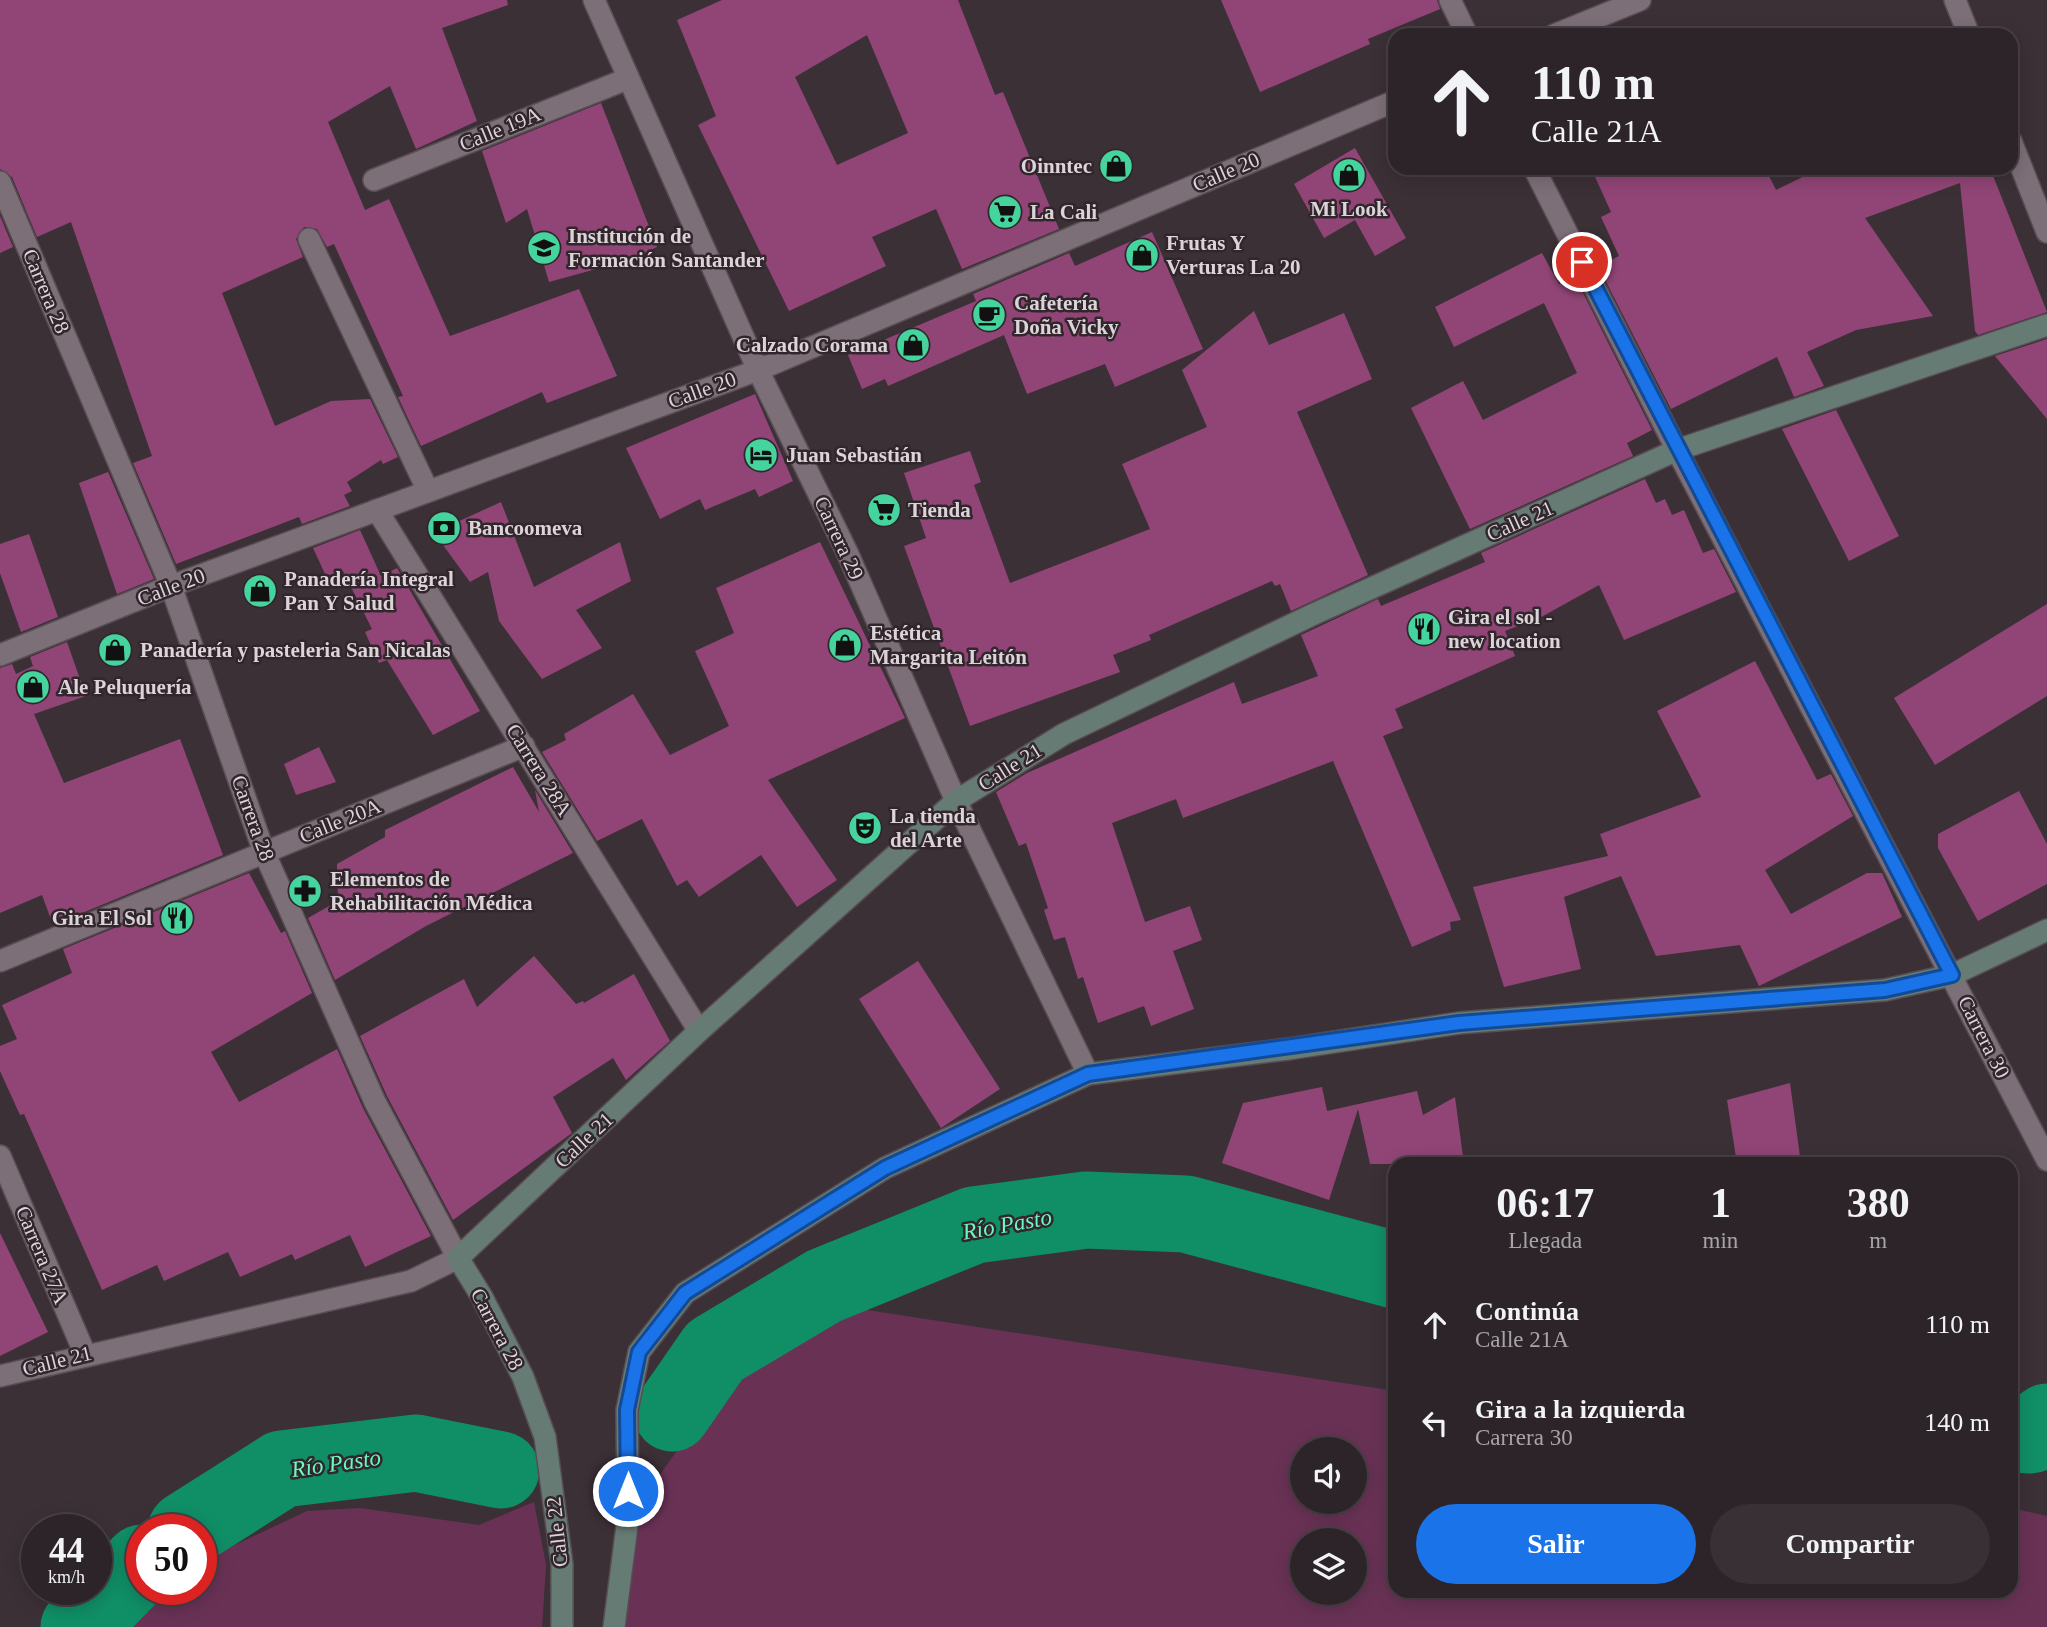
<!DOCTYPE html>
<html lang="es">
<head>
<meta charset="utf-8">
<style>
	body { margin:0; font-family:Georgia,serif; background:#393035; color:#f1f3f6; height:100vh; display:flex; flex-direction:column; font-size:26px; white-space:nowrap }
	* { box-sizing:border-box; margin:0 }
	p { font-size:23px; color:#a7a4a8 }
	.icon { flex:none; width:38px; height:38px; fill:none; stroke:currentColor; stroke-width:2; stroke-linecap:round; stroke-linejoin:round }
	.map { position:relative; flex:1; overflow:hidden }
	.panel { position:absolute; left:1388px; top:1157px; width:630px; height:441px; display:flex; flex-direction:column; background:#2d2429; border-radius:21px; box-shadow:0 4px 18px #0003,0 0 0 2px #484146 }
	.panel>* { flex:none }
	.hud { position:absolute; left:1388px; top:28px; width:630px; height:147px; border-radius:21px; box-shadow:0 4px 18px #0003,0 0 0 2px #484146; background:#2d2429; color:#f1f3f6; overflow:hidden }
	.fabs { position:absolute; left:1290px; top:1437px; display:grid; gap:14px }
	.fabs a { display:grid; place-items:center; width:77px; height:77px; border-radius:50%; background:#2d2429; box-shadow:0 4px 18px #0003,0 0 0 2px #484146; font-size:35px }
	.speed { position:absolute; left:21px; top:1514px; display:flex; gap:14px; font-size:35px; font-weight:700; text-align:center }
	.speed>* { display:grid; place-content:center; width:91px; height:91px; border-radius:50%; background:#2d2429; box-shadow:0 4px 18px #0003,0 0 0 2px #484146; line-height:1 }
	.speed small { font-size:18px; font-weight:400 }
	.speed .limit { border:10px solid #d22; background:#fff; color:#111 }
	.pin { position:absolute; display:grid; place-items:center; width:60px; height:60px; color:#fff; margin:-30px; border:4px solid #fff; border-radius:50%; box-shadow:0 2px 7px #0007 }
	.me { position:absolute; width:77px; margin:-38px; rotate:0deg; stroke-linejoin:round; filter:drop-shadow(0 0 5px #0008) }
	.turn { display:flex; align-items:center; gap:24px; height:147px; padding:0 28px; font-size:32px }
	.turn .icon { width:91px; height:91px; stroke-width:2.5 }
	.turn b { display:block; font-size:49px; line-height:60px }
	.eta { display:flex; justify-content:space-evenly; align-items:center; height:119px; text-align:center }
	.eta b { font-size:42px; font-weight:600; line-height:49px }
	.primary-button { display:flex; gap:14px; margin-top:auto; padding:14px 28px }
	.primary-button a { flex:1; height:80px; border-radius:42px; background:#1a73e8; color:#fff; font-size:28px; font-weight:600; line-height:80px; text-align:center }
	.primary-button a+a { background:#393035; color:#f1f3f6 }
	ul { padding:0; list-style:none }
	li { display:flex; align-items:center; gap:21px; height:98px; padding:0 28px }
	li div { flex:1 }
	li b { display:block; font-size:26px }
	li em { font-style:normal }
	.map>svg:first-child { display:block }
</style>
</head>
<body>
<div class="map">
<svg width="2047" height="1627" viewBox="0 0 2047 1627">
	<rect width="100%" height="100%" fill="#3c3037"/>
	<g fill="#693255" fill-rule="evenodd">
		<path d="M841 1306 1395 1391V1591H2011V1508L2047 1516V1627H613L628 1518 715 1399ZM1302 1449H1354V1502H1302ZM1302 1540H1354V1592H1302Z"/>
		<polygon points="534,1502 546,1565 542,1627 119,1627 155,1589 201,1589 201,1561 307,1511 360,1508 479,1525"/>
	</g>
	<g fill="none" stroke-linecap="round" stroke-linejoin="round">
		<g stroke="#108f66" stroke-width="77">
			<polyline points="672,1413 715,1351 824,1286 974,1225 1086,1210 1186,1214 1395,1270"/>
			<polyline points="2011,1434 2031,1435 2047,1422"/>
			<polyline points="186,1530 282,1469 416,1453 501,1470"/>
			<polyline points="79,1627 142,1563"/>
		</g>
	</g>
	<g fill="#914576" fill-rule="evenodd">
		<polygon points="0,0 507,0 508,5 442,28 477,121 416,149 390,86 328,122 365,210 389,199 450,336 579,289 617,376 547,403 542,392 421,446 398,397 403,396 334,244 327,247 317,229 304,227 296,239 303,257 222,293 275,426 331,401 370,399 398,457 383,464 381,460 347,482 352,491 344,495 350,506 302,524 299,517 176,564 133,463 152,456 71,222 37,237 12,177 0,169"/>
		<path d="M722 0H958L995 95 1003 92 1059 229 962 269 936 209 872 237 886 266 789 311 698 125 716 116 677 20ZM867 35 908 133 837 165 795 77Z"/>
		<polygon points="1221,0 1437,0 1440,9 1368,39 1370,44 1260,92"/>
		<polygon points="601,103 657,247 629,260 549,282 527,209 506,223 482,151"/>
		<polygon points="1355,148 1406,238 1375,256 1355,220 1324,238 1294,184"/>
		<polygon points="1591,168 1765,168 1776,190 1821,168 1990,168 2047,312 1978,335 1975,331 1960,183 1865,218 1933,316 1856,330 1807,352 1824,386 1794,397 1777,357 1671,409 1598,266 1619,256 1601,217 1611,212"/>
		<polygon points="0,216 13,247 0,253"/>
		<polygon points="1152,232 1203,349 1115,387 1105,364 1027,394 1004,335 888,386 885,379 862,389 848,355 976,301 973,294 1069,253 1075,266"/>
		<polygon points="1542,253 1559,284 1575,277 1652,430 1627,443 1633,456 1470,529 1411,408 1463,381 1483,420 1577,373 1544,303 1454,347 1435,307"/>
		<polygon points="1254,311 1269,345 1344,313 1372,379 1297,412 1368,575 1291,611 1280,584 1275,586 1272,581 1149,635 1151,640 1113,655 1120,672 970,726 904,546 926,538 904,473 970,451 981,482 974,485 1010,583 1150,529 1122,464 1207,427 1182,370"/>
		<polygon points="2047,339 2047,419 1995,356"/>
		<polygon points="755,394 793,481 759,497 755,489 705,510 700,499 660,519 626,448"/>
		<polygon points="1836,410 1899,536 1849,561 1782,429"/>
		<polygon points="108,472 154,579 117,594 79,483"/>
		<polygon points="1645,479 1656,503 1665,499 1672,515 1684,510 1703,553 1714,549 1736,592 1624,640 1599,585 1543,616 1505,631 1515,656 1395,709 1403,728 1383,736 1461,920 1450,922 1451,930 1412,947 1333,761 1183,818 1176,799 1112,823 1145,922 1190,906 1202,940 1173,951 1194,1009 1151,1026 1144,1006 1098,1023 1083,977 1078,979 1065,937 1054,940 1044,910 1048,908 1026,843 1019,846 996,792 1027,773 1234,682 1242,704 1318,676 1301,635 1378,599 1381,606 1485,562 1481,553"/>
		<polygon points="501,502 534,587 620,542 631,581 576,610 602,648 542,679 499,621 488,572 470,582 443,545 449,542 444,528"/>
		<polygon points="360,530 381,576 397,568 480,711 433,735 387,660 379,663 365,632 372,629 343,571 326,576 313,548"/>
		<polygon points="29,534 58,617 21,632 0,573 0,544"/>
		<polygon points="820,542 905,718 768,780 837,880 797,907 761,855 699,897 687,880 677,886 642,819 597,841 542,752 566,740 564,734 633,694 670,755 729,726 695,651 734,633 716,588"/>
		<polygon points="2047,604 2047,696 1935,765 1894,698"/>
		<polygon points="67,642 86,696 34,714 64,783 180,739 223,855 53,925 42,895 0,913 0,668 12,664 16,674 33,666 30,657"/>
		<polygon points="1755,661 1817,780 1831,774 1853,816 1765,870 1791,914 1867,873 1882,873 1902,917 1759,986 1740,945 1656,956 1621,876 1564,897 1581,969 1504,987 1473,887 1608,856 1600,834 1701,797 1657,711"/>
		<polygon points="319,747 336,782 296,795 284,764"/>
		<polygon points="513,767 539,812 535,790 573,853 426,926 335,980 308,918 338,901 337,864 385,837 385,830"/>
		<polygon points="2019,791 2047,844 2047,884 1978,921 1938,848 1938,834"/>
		<polygon points="249,873 281,933 285,931 312,993 211,1052 239,1102 337,1049 363,1108 431,1236 365,1267 350,1235 295,1260 292,1254 240,1277 228,1252 164,1281 157,1265 102,1290 24,1114 20,1115 0,1071 0,1046 17,1039 2,1005 72,973 63,949"/>
		<polygon points="534,956 576,1004 583,1001 584,1003 634,974 670,1041 626,1080 613,1058 553,1097 572,1133 453,1220 387,1096 360,1036 464,979 477,1007"/>
		<polygon points="918,961 1000,1089 941,1128 859,999"/>
		<polygon points="1790,1083 1801,1164 1737,1164 1727,1100"/>
		<polygon points="1322,1087 1327,1111 1417,1091 1423,1115 1455,1097 1464,1164 1370,1164 1358,1109 1329,1200 1222,1163 1243,1103"/>
		<polygon points="0,1233 48,1332 0,1356"/>
	</g>
	<g fill="none" stroke-linecap="round" stroke-linejoin="round">
		<g stroke="#574d52" stroke-width="24">
			<polyline id="service" points="309,239 428,491"/>
		</g>
		<g stroke="#574d52" stroke-width="24">
			<polyline id="pedestrian" points="374,180 627,79"/>
		</g>
		<g stroke="#574d52" stroke-width="24">
			<g id="minor">
				<polyline points="594,0 758,370 847,552 956,801 1088,1074"/>
				<polyline points="1450,0 1467,35"/>
				<polyline points="1955,0 1969,35"/>
				<polyline points="1554,35 1640,0"/>
				<polyline points="2011,141 2047,232"/>
				<polyline points="1534,168 1677,450 2047,1160"/>
				<polyline points="0,182 171,586 264,852 375,1102 458,1258 411,1281 0,1376"/>
				<polyline points="377,510 699,1031"/>
				<polyline points="0,655 171,586 758,370 1395,101"/>
				<polyline points="0,961 524,746"/>
				<polyline points="0,1156 85,1354"/>
			</g>
		</g>
		<g stroke="#574d52" stroke-width="24">
			<g id="secondary">
				<polyline points="562,1627 562,1564 545,1437 523,1377 482,1297 458,1258 699,1031 956,801 1064,734 1314,614 1677,450 2047,325"/>
				<polyline points="614,1627 628,1518 627,1410 639,1352 685,1293 885,1168 1088,1074 1288,1049 1459,1023 1885,990 1952,975 2047,930"/>
			</g>
		</g>
		<use href="#service" stroke="#7d6f77" stroke-width="21"/>
		<use href="#pedestrian" stroke="#7d6f77" stroke-width="21"/>
		<use href="#minor" stroke="#7d6f77" stroke-width="21"/>
		<use href="#secondary" stroke="#677b75" stroke-width="21"/>
	</g>
	<g fill="none" stroke-linecap="round" stroke-linejoin="round">
		<g stroke="#114b97" stroke-width="18">
			<polyline id="route" points="628,1491 627,1410 639,1352 685,1293 885,1168 1088,1074 1459,1023 1885,990 1952,975 1582,262"/>
		</g>
		<use href="#route" stroke="#1a73e8" stroke-width="12"/>
	</g>
	<defs>
		<g id="shop-disc" transform="scale(1.75)"><circle r="9.5" fill="#46d49e" stroke="#32262d"/><path d="M-5-2.5h2.3a2.7 3.5 0 0 1 5.4 0H5L5.5 6h-11ZM-1.5-2.5h3a1.5 2.3 0 0 0-3 0Z" fill="#111"/></g>
		<g id="supermarket-disc" transform="scale(1.75)"><circle r="9.5" fill="#46d49e" stroke="#32262d"/><path d="M-6-5.5h2.5l.6 2H6L4.5 2H-2.5L-4.4-4H-6ZM-1.5 3.2a1.3 1.3 0 1 0 .1 0ZM3 3.2a1.3 1.3 0 1 0 .1 0Z" fill="#111"/></g>
		<g id="school-disc" transform="scale(1.75)"><circle r="9.5" fill="#46d49e" stroke="#32262d"/><path d="M0-5L7-2L0 1L-7-2ZM-4 1L0 2.5L4 1V4Q0 6-4 4Z" fill="#111"/></g>
		<g id="cafe-disc" transform="scale(1.75)"><circle r="9.5" fill="#46d49e" stroke="#32262d"/><path d="M-5.5-4.5H6V0H3Q3 3.5 0 3.5H-2.5Q-5.5 3.5-5.5 0ZM3-3.2v2h1.7v-2ZM-6 4.5H4V6H-6Z" fill="#111"/></g>
		<g id="hotel-disc" transform="scale(1.75)"><circle r="9.5" fill="#46d49e" stroke="#32262d"/><path d="M-6-4.5h1.5V1H6V5H4.5V3h-9V5H-6ZM-4 0a1.8 1.8 0 1 1 3.6 0ZM.5 0V-2.5h3Q6-2.5 6 0Z" fill="#111"/></g>
		<g id="bank-disc" transform="scale(1.75)"><circle r="9.5" fill="#46d49e" stroke="#32262d"/><path d="M-6-4H6V4H-6ZM0-2.3a2.3 2.3 0 1 0 0 4.6a2.3 2.3 0 1 0 0-4.6Z" fill="#111"/></g>
		<g id="restaurant-disc" transform="scale(1.75)"><circle r="9.5" fill="#46d49e" stroke="#32262d"/><path d="M-5-6h1v4h1v-4h1v4h1v-4h1v5L-1.5 .5V6h-2V.5L-5-1ZM5-6V6H3V1.5H1.5Q1.5-4 5-6Z" fill="#111"/></g>
		<g id="theatre-disc" transform="scale(1.75)"><circle r="9.5" fill="#46d49e" stroke="#32262d"/><path d="M-5-5.5Q0-4 5-5.5V0Q5 5 0 6Q-5 5-5 0ZM-3.3-2.5H-1v1.5H-3.3ZM1-2.5H3.3v1.5H1ZM-2.8 1Q0 5.5 2.8 1Z" fill="#111"/></g>
		<g id="pharmacy-disc" transform="scale(1.75)"><circle r="9.5" fill="#46d49e" stroke="#32262d"/><path d="M-2-6h4v4h4v4h-4v4h-4v-4h-4v-4h4Z" fill="#111"/></g>
	</defs>
	<g fill-rule="evenodd">
		<use href="#shop-disc" x="1116" y="166"/>
		<use href="#shop-disc" x="1349" y="175"/>
		<use href="#supermarket-disc" x="1005" y="212"/>
		<use href="#school-disc" x="544" y="248"/>
		<use href="#shop-disc" x="1142" y="255"/>
		<use href="#cafe-disc" x="989" y="315"/>
		<use href="#shop-disc" x="913" y="345"/>
		<use href="#hotel-disc" x="761" y="455"/>
		<use href="#supermarket-disc" x="884" y="510"/>
		<use href="#bank-disc" x="444" y="528"/>
		<use href="#shop-disc" x="260" y="591"/>
		<use href="#restaurant-disc" x="1424" y="629"/>
		<use href="#shop-disc" x="845" y="645"/>
		<use href="#shop-disc" x="115" y="650"/>
		<use href="#shop-disc" x="33" y="687"/>
		<use href="#theatre-disc" x="865" y="828"/>
		<use href="#pharmacy-disc" x="305" y="891"/>
		<use href="#restaurant-disc" x="177" y="918"/>
	</g>
	<g text-anchor="middle" stroke-width="5" stroke-linejoin="round" paint-order="stroke">
		<g font-size="21" fill="#dcd4d9" stroke="#32262d">
			<text transform="translate(500 129) rotate(-22)" y="7">Calle 19A</text>
			<text transform="translate(1226 172) rotate(-23)" y="7">Calle 20</text>
			<text transform="translate(46 291) rotate(67)" y="7">Carrera 28</text>
			<text transform="translate(702 390) rotate(-20)" y="7">Calle 20</text>
			<text transform="translate(1520 521) rotate(-24)" y="7">Calle 21</text>
			<text transform="translate(839 538) rotate(65)" y="7">Carrera 29</text>
			<text transform="translate(171 587) rotate(-21)" y="7">Calle 20</text>
			<text transform="translate(1010 767) rotate(-32)" y="7">Calle 21</text>
			<text transform="translate(539 770) rotate(58)" y="7">Carrera 28A</text>
			<text transform="translate(253 818) rotate(70)" y="7">Carrera 28</text>
			<text transform="translate(340 821) rotate(-22)" y="7">Calle 20A</text>
			<text transform="translate(1984 1037) rotate(63)" y="7">Carrera 30</text>
			<text transform="translate(584 1140) rotate(-43)" y="7">Calle 21</text>
			<text transform="translate(42 1255) rotate(67)" y="7">Carrera 27A</text>
			<text transform="translate(497 1329) rotate(62)" y="7">Carrera 28</text>
			<text transform="translate(57 1361) rotate(-14)" y="7">Calle 21</text>
			<text transform="translate(557 1532) rotate(-96)" y="7">Calle 22</text>
		</g>
		<g font-size="21" font-weight="bold" fill="#dcd4d9" stroke="#32262d" text-anchor="start">
			<text x="1092" y="173" text-anchor="end">Oinntec</text>
			<text x="1349" y="216" text-anchor="middle">Mi Look</text>
			<text x="1030" y="219">La Cali</text>
			<text x="568" y="243">Institución de<tspan x="568" dy="24">Formación Santander</tspan></text>
			<text x="1166" y="250">Frutas Y<tspan x="1166" dy="24">Verturas La 20</tspan></text>
			<text x="1014" y="310">Cafetería<tspan x="1014" dy="24">Doña Vicky</tspan></text>
			<text x="888" y="352" text-anchor="end">Calzado Corama</text>
			<text x="786" y="462">Juan Sebastián</text>
			<text x="908" y="517">Tienda</text>
			<text x="468" y="535">Bancoomeva</text>
			<text x="284" y="586">Panadería Integral<tspan x="284" dy="24">Pan Y Salud</tspan></text>
			<text x="1448" y="624">Gira el sol -<tspan x="1448" dy="24">new location</tspan></text>
			<text x="870" y="640">Estética<tspan x="870" dy="24">Margarita Leitón</tspan></text>
			<text x="140" y="657">Panadería y pasteleria San Nicalas</text>
			<text x="58" y="694">Ale Peluquería</text>
			<text x="890" y="823">La tienda<tspan x="890" dy="24">del Arte</tspan></text>
			<text x="330" y="886">Elementos de<tspan x="330" dy="24">Rehabilitación Médica</tspan></text>
			<text x="152" y="925" text-anchor="end">Gira El Sol</text>
		</g>
		<g font-size="23" font-style="italic" fill="#6afac0" stroke="#32262d">
			<text transform="translate(1007 1224) rotate(-10)" y="8">Río Pasto</text>
			<text transform="translate(336 1463) rotate(-8)" y="8">Río Pasto</text>
		</g>
	</g>
</svg>
<div class="fabs">
<a><svg class="icon" aria-label="sound" viewBox="0 0 24 24"><path d="M4 9h4l5-4v14l-5-4H4zM17 9q2 3 0 6"/></svg></a>
<a><svg class="icon" aria-label="layers" viewBox="0 0 24 24"><path d="M12 4l9 5-9 5-9-5zM3 14l9 5 9-5"/></svg></a>
</div>
<div class="speed"><div>44<small>km/h</small></div><div class="limit">50</div></div>
<div class="pin" style="left:1582px;top:262px;background:#d93025"><svg class="icon" aria-label="arrive" viewBox="0 0 24 24"><path d="M6 21V4h12l-3 4 3 4H6"/></svg></div>
<svg class="me" style="left:628px;top:1491px" viewBox="-20 -20 40 40"><circle r="17" fill="#1a73e8" stroke="#fff" stroke-width="3"/><path d="M0-11L8 9 0 5-8 9z" fill="#fff"/></svg>
<div class="hud">
<div class="turn"><svg class="icon" aria-label="ahead" viewBox="0 0 24 24"><path d="M12 20V5M6 11l6-6 6 6"/></svg><div><b>110 m</b>Calle 21A</div></div>
</div>
<section class="panel">
<div class="eta">
<div><b>06:17</b><p>Llegada</p></div>
<div><b>1</b><p>min</p></div>
<div><b>380</b><p>m</p></div>
</div>
<ul>
<li><svg class="icon" aria-label="ahead" viewBox="0 0 24 24"><path d="M12 20V5M6 11l6-6 6 6"/></svg><div><b>Continúa</b><p>Calle 21A</p></div><em>110 m</em></li>
<li><svg class="icon" aria-label="left" viewBox="0 0 24 24"><path d="M17 20v-9H6M10 6l-5 5 5 5"/></svg><div><b>Gira a la izquierda</b><p>Carrera 30</p></div><em>140 m</em></li>
</ul>
<div class="primary-button"><a>Salir</a><a>Compartir</a></div>
</section>
</div>
</body>
</html>
